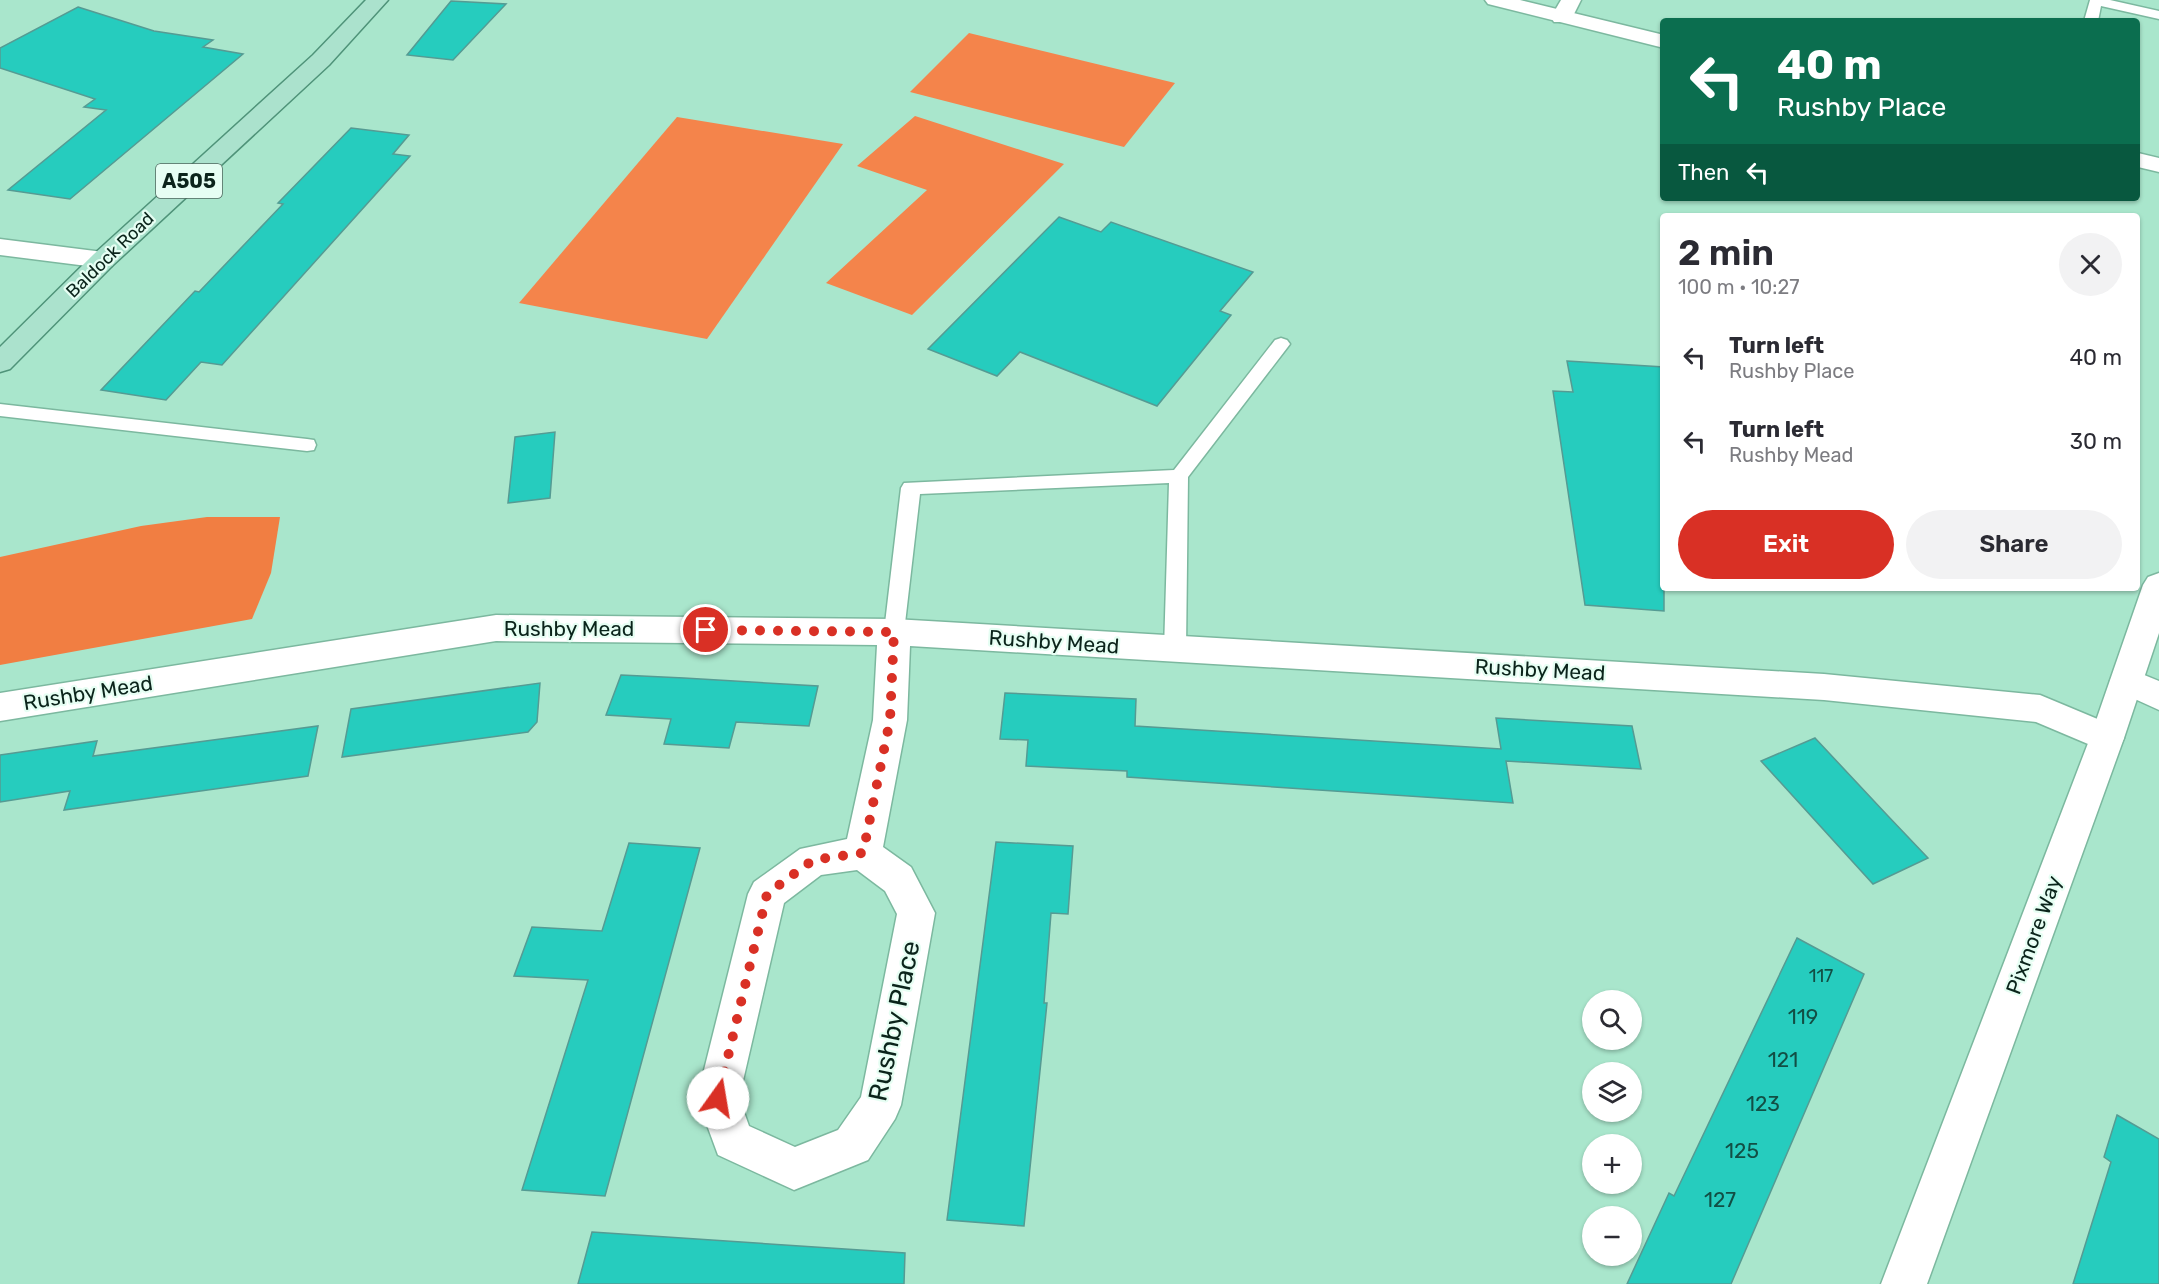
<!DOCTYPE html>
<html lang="en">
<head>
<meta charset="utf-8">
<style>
	body { margin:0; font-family:Rubik,sans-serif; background:#f2f2f3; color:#2b2b33; height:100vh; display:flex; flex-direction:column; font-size:22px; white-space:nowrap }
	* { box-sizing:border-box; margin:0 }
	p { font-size:20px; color:#7c7c81 }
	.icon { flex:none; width:33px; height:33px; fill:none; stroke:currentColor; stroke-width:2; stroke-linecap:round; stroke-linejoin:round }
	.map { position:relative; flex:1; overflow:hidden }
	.panel { position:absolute; left:1660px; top:213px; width:480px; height:378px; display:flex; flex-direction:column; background:#fff; border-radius:6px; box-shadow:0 2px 4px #0004 }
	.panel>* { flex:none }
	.banner { position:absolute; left:1660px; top:18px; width:480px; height:183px; border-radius:6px; box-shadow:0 2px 4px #0004; background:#0b6e4f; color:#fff; overflow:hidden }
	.tools { position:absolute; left:1582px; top:990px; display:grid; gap:12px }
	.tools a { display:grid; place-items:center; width:60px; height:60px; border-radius:50%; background:#fff; box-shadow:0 2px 4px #0004; font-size:30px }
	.pin { position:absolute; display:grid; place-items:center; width:51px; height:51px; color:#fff; margin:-26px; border:3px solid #fff; border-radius:50%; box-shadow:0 2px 6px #0007 }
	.me { position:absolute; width:66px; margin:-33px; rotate:13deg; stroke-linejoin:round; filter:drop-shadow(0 0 4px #0008) }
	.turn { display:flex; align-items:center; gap:21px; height:126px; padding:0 18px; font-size:27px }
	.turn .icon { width:78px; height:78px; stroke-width:2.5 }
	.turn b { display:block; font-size:42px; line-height:51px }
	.then { display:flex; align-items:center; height:57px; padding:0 18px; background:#0003; gap:12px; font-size:22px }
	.round { display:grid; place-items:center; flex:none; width:63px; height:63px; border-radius:32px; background:#f2f2f3 }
	.head { display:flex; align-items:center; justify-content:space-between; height:102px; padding:0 18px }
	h1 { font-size:36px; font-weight:600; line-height:45px }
	.button { display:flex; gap:12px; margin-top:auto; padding:12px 18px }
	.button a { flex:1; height:69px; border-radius:36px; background:#d93025; color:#fff; font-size:24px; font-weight:600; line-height:69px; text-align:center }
	.button a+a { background:#f2f2f3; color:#2b2b33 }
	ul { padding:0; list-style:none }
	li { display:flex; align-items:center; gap:18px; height:84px; padding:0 18px }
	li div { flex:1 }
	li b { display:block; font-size:22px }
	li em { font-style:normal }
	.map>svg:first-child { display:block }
</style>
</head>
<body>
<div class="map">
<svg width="2159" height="1284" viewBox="0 0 2159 1284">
	<rect width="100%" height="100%" fill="#a9e6cc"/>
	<g fill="#f4844b">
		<polygon points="969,33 1175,83 1124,147 910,92"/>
		<polygon points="915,116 1064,164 912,315 826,283 927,190 857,166"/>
		<polygon points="677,117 843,144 707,339 519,303"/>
	</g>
	<polygon fill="#f17e42" points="207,517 280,517 271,573 252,619 0,665 0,557 141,526"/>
	<g fill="#26ccbe" stroke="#559b93" stroke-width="1.5">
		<polygon points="451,1 506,4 453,60 407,55"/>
		<polygon points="78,7 154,31 213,40 203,47 243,54 70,199 8,190 106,110 84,107 95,99 0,68 0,48"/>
		<polygon points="351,128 409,135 393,154 410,156 222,365 201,362 166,400 101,390 195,291 199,292 283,204 278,203"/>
		<polygon points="1059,217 1101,232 1111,222 1253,272 1220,311 1231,315 1157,406 1020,352 997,376 928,349"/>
		<polygon points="1567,361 1664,367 1664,611 1585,605 1553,391 1573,392"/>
		<polygon points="555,432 550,498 508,503 515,437"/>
		<polygon points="621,675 684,678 818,686 809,726 736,722 729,748 664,744 671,719 606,715"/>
		<polygon points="540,683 537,722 528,732 342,757 351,709"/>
		<polygon points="1005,693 1136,699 1135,726 1501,749 1496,718 1632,726 1641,769 1506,761 1513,803 1127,777 1127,771 1026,766 1028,740 1000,739"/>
		<polygon points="318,726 308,776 64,810 70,791 0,802 0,755 97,741 93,756"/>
		<polygon points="1815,738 1888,816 1928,858 1873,884 1761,761"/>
		<polygon points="996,842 1073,846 1068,914 1051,913 1044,1003 1047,1003 1024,1226 947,1220"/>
		<polygon points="629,843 700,848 605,1196 522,1190 588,980 514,976 532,927 602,931"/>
		<polygon points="1797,938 1864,974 1731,1284 1627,1284 1669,1193 1674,1196"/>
		<polygon points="2117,1115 2159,1139 2159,1284 2073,1284 2111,1162 2104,1157"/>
		<polygon points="592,1232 905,1253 904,1284 578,1284"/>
	</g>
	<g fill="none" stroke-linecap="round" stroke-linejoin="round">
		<g stroke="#7cb89f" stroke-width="3">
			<g id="lane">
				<polygon points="2090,0 2110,0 2159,11 2159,19 2101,6 2098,21 2084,21"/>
				<polygon points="1281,338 1287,340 1290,344 1287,348 1188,477 1186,650 1182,656 1175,658 1168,656 1164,650 1169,483 920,494 904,632 901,638 894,640 887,638 884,632 901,488 904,483 1174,470 1275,340"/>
				<polygon points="0,404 307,439 314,440 316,445 314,450 307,451 0,416"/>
			</g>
		</g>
		<g stroke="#7cb89f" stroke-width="3">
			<g id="street">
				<polygon points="1561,0 1581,0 1570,22 1554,22 1551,17"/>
				<polygon points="0,239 103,252 112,254 116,260 112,266 103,268 0,255"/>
				<path d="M496 615 894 619 1824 674 2040 695 2119 728 2124 738 2119 748 2107 752 2036 722 1824 700 910 646 907 720 883 847 911 867 935 913 901 1105 895 1119 868 1160 794 1190 718 1155 697 1098 748 894 754 882 800 849 847 839 873 720 877 645 496 641 0 721V693ZM857 870 885 891 897 914 861 1097 838 1130 795 1147 749 1126 739 1098 784 903 821 875Z"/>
				<polygon points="2127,668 2159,681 2159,710 2115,690 2110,681 2115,672"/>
			</g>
		</g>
		<g stroke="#7cb89f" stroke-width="3">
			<g id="secondary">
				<polygon points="1485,0 1520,0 1664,35 1664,48 1488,4"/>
				<polygon points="2138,153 2159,158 2159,172 2138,167"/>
				<polygon points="2159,573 2159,633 2124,738 1927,1284 1881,1284 2090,738 2143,585 2148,577"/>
			</g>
		</g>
		<g stroke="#4f9379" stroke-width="3">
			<polygon id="primary" points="366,0 388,0 329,65 112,266 10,369 0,372 0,347 94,254 313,55"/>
		</g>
		<use href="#lane" fill="#fff" fill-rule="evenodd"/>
		<use href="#street" fill="#fff" fill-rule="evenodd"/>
		<use href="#secondary" fill="#fff" fill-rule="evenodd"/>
		<use href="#primary" fill="#abe2cd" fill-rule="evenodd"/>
	</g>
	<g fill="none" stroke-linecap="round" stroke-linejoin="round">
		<polyline stroke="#d93025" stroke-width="10" stroke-dasharray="0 18" points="706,630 894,632 890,720 863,853 813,860 767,894 718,1098"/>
	</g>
	<g text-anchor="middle" stroke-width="4.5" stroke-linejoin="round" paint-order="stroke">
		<g font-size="18" fill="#0b241b" stroke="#e6fef3">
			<text transform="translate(110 255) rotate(-44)" y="6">Baldock Road</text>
		</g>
		<g font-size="18" fill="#124e44">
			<text x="1821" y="982">117</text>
		</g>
		<rect fill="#e6fef3" stroke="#4d655c" stroke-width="1.5" x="156" y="164" width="66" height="34" rx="4.5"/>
		<g font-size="20" font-weight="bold" fill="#0b241b">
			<text x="189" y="188">A505</text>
		</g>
		<g font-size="21" fill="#0b241b" stroke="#e6fef3">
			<text x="569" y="636">Rushby Mead</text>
			<text transform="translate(1054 642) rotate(4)" y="7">Rushby Mead</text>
			<text transform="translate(1540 670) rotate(3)" y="7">Rushby Mead</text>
			<text transform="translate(88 693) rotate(-9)" y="7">Rushby Mead</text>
			<text transform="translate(2034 935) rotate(-70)" y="7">Pixmore Way</text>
		</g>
		<g font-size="21" fill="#124e44">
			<text x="1803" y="1024">119</text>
			<text x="1783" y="1067">121</text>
			<text x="1763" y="1111">123</text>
			<text x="1742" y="1158">125</text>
			<text x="1720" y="1207">127</text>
		</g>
		<g font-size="26" fill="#0b241b" stroke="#e6fef3">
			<text transform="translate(894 1021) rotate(-78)" y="9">Rushby Place</text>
		</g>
	</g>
</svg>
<div class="tools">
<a><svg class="icon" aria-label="search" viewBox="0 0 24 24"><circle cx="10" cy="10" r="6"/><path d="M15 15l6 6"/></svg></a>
<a><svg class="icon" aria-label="layers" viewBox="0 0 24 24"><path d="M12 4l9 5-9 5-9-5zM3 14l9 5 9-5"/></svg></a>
<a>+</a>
<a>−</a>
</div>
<div class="pin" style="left:706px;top:630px;background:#d93025"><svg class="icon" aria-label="arrive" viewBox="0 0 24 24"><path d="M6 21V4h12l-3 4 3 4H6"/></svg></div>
<svg class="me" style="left:718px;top:1098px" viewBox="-20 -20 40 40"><circle r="19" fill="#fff"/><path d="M0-13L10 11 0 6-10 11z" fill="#d93025"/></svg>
<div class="banner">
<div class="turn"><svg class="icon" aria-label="left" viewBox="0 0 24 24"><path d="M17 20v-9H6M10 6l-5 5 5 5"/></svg><div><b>40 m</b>Rushby Place</div></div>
<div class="then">Then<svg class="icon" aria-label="left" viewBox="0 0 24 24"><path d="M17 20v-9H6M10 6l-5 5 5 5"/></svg></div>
</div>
<section class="panel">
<div class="head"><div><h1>2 min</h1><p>100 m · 10:27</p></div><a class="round"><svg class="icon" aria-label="close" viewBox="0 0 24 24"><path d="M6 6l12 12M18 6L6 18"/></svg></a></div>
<ul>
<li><svg class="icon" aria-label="left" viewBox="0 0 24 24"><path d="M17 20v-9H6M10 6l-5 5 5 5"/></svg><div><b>Turn left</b><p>Rushby Place</p></div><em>40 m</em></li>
<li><svg class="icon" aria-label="left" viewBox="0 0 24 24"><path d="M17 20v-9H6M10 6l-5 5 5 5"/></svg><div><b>Turn left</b><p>Rushby Mead</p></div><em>30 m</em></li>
</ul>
<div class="button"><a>Exit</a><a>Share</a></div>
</section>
</div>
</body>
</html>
